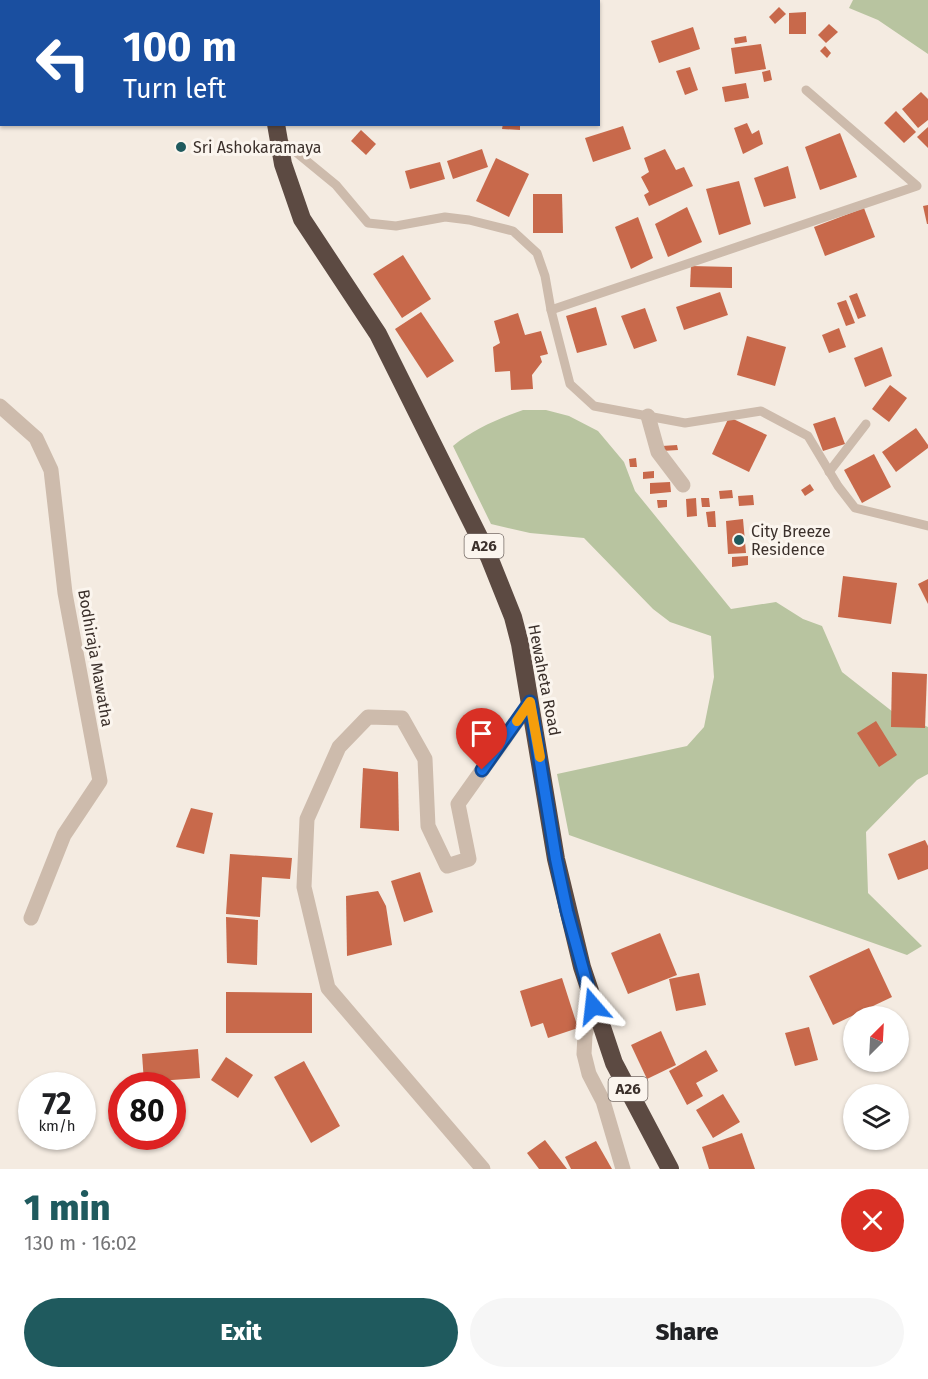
<!DOCTYPE html>
<html lang="en">
<head>
<meta charset="utf-8">
<style>
	body { margin:0; font-family:"Fira Sans",sans-serif; background:#f6f6f6; color:#202124; height:100vh; display:flex; flex-direction:column; font-size:22px; white-space:nowrap }
	* { box-sizing:border-box; margin:0 }
	p { font-size:20px; color:#757577 }
	.icon { flex:none; width:33px; height:33px; fill:none; stroke:currentColor; stroke-width:2; stroke-linecap:round; stroke-linejoin:round }
	.map { position:relative; height:1169px; overflow:hidden }
	.side { display:flex; flex-direction:column; background:#fff; flex:1 }
	.side>* { flex:none }
	.top-card { position:absolute; left:0px; top:0px; width:600px; height:126px; box-shadow:0 2px 4px #0004; background:#1a4fa0; color:#fff; overflow:hidden }
	.needle { width:39px; rotate:24deg }
	.fabs { position:absolute; left:843px; top:1006px; display:grid; gap:12px }
	.fabs a { display:grid; place-items:center; width:66px; height:66px; border-radius:50%; background:#fff; box-shadow:0 2px 4px #0004; font-size:30px }
	.speed { position:absolute; left:18px; top:1072px; display:flex; gap:12px; font-size:30px; font-weight:700; text-align:center }
	.speed>* { display:grid; place-content:center; width:78px; height:78px; border-radius:50%; background:#fff; box-shadow:0 2px 4px #0004; line-height:1 }
	.speed small { font-size:15px; font-weight:400 }
	.speed .limit { border:9px solid #d22; background:#fff; color:#111 }
	.pin { position:absolute; display:grid; place-items:center; width:51px; height:51px; color:#fff; margin:-62px -26px; border-radius:50% 50% 50% 0; rotate:-45deg; box-shadow:0 0 6px #0007 }
	.pin .icon { rotate:45deg }
	.me { position:absolute; width:66px; margin:-33px; rotate:343deg; stroke-linejoin:round; filter:drop-shadow(0 0 4px #0008) }
	.turn { display:flex; align-items:center; gap:21px; height:126px; padding:0 24px; font-size:27px }
	.turn .icon { width:78px; height:78px; stroke-width:2.5 }
	.turn b { display:block; font-size:42px; line-height:51px }
	.round { display:grid; place-items:center; flex:none; width:63px; height:63px; border-radius:32px; background:#f6f6f6 }
	.headline { display:flex; align-items:center; justify-content:space-between; height:102px; padding:0 24px }
	h1 { font-size:36px; font-weight:800; line-height:45px; color:#1f5a5e }
	.primary-button { display:flex; gap:12px; margin-top:auto; padding:12px 24px }
	.primary-button a { flex:1; height:69px; border-radius:36px; background:#1f5a5e; color:#fff; font-size:24px; font-weight:800; line-height:69px; text-align:center }
	.primary-button a+a { background:#f6f6f6; color:#202124 }
	.map>svg:first-child { display:block }
</style>
</head>
<body>
<div class="map">
<svg width="928" height="1169" viewBox="0 0 928 1169">
	<rect width="100%" height="100%" fill="#f4ebe1"/>
	<g fill="#b8c4a0">
		<polygon points="853,0 928,0 928,54 878,20 849,8"/>
		<path d="M523 410H546L569 416 598 431 624 462 635 491 731 609 776 602 803 619 822 626 842 672 893 712 928 727V774L917 780 866 832 868 893 922 946 907 955 569 835 557 774 687 746 704 727 714 677 711 636 670 622 653 609 584 538 530 533 491 524 453 446C474 429 498 419 523 410Z"/>
	</g>
	<g fill="#c8694b">
		<polygon points="779,7 786,14 775,24 769,17"/>
		<polygon points="806,12 806,34 789,34 789,13"/>
		<polygon points="829,24 838,32 826,43 818,35"/>
		<polygon points="693,27 700,49 659,63 651,41"/>
		<polygon points="746,36 747,42 735,44 734,38"/>
		<polygon points="761,44 766,69 735,74 731,48"/>
		<polygon points="825,46 831,53 827,58 820,51"/>
		<polygon points="690,67 698,90 685,95 676,71"/>
		<polygon points="770,70 772,80 764,82 762,72"/>
		<polygon points="746,83 749,98 725,102 722,87"/>
		<polygon points="921,92 928,99 928,120 918,128 902,109"/>
		<polygon points="896,111 916,132 904,143 884,123"/>
		<polygon points="747,123 752,134 759,130 763,144 743,154 734,128"/>
		<polygon points="503,124 520,124 520,130 502,129"/>
		<polygon points="623,126 631,149 593,162 585,138"/>
		<polygon points="928,127 928,148 917,137"/>
		<polygon points="361,130 376,144 366,155 351,141"/>
		<polygon points="840,133 857,177 820,190 805,147"/>
		<polygon points="482,149 488,167 453,179 447,161"/>
		<polygon points="665,149 676,170 684,167 693,186 649,206 644,195 649,192 641,177 649,172 644,158"/>
		<polygon points="496,158 529,174 509,217 476,201"/>
		<polygon points="440,162 445,179 410,189 405,171"/>
		<polygon points="788,166 796,198 764,207 754,178"/>
		<polygon points="739,181 751,224 719,235 706,189"/>
		<polygon points="533,194 562,194 563,233 533,233"/>
		<polygon points="928,205 928,224 927,224 923,206"/>
		<polygon points="687,207 702,242 668,257 655,224"/>
		<polygon points="864,208 875,237 825,256 814,227"/>
		<polygon points="638,217 653,258 631,269 615,227"/>
		<polygon points="403,255 431,299 402,318 373,274"/>
		<polygon points="691,266 732,267 732,288 690,287"/>
		<polygon points="720,292 728,315 684,330 676,307"/>
		<polygon points="857,293 866,316 858,319 849,296"/>
		<polygon points="846,300 855,323 846,326 837,303"/>
		<polygon points="596,307 607,345 577,353 566,316"/>
		<polygon points="645,308 657,341 634,349 621,316"/>
		<polygon points="421,312 454,361 427,378 395,329"/>
		<polygon points="518,313 525,335 541,331 548,354 540,356 542,362 532,375 533,389 511,390 510,371 495,372 493,347 500,343 494,321"/>
		<polygon points="839,328 846,347 829,353 822,335"/>
		<polygon points="747,336 786,347 775,386 737,375"/>
		<polygon points="882,347 892,376 865,387 854,358"/>
		<polygon points="890,385 907,398 889,422 872,409"/>
		<polygon points="729,417 767,435 749,472 712,454"/>
		<polygon points="835,417 845,444 823,451 813,424"/>
		<polygon points="916,428 928,445 928,448 896,472 882,452"/>
		<polygon points="677,445 678,450 662,451 662,446"/>
		<polygon points="874,454 891,487 862,503 844,470"/>
		<polygon points="636,458 637,467 630,467 629,459"/>
		<polygon points="654,471 654,478 643,479 643,472"/>
		<polygon points="670,482 671,492 650,494 650,483"/>
		<polygon points="810,484 814,490 805,496 801,490"/>
		<polygon points="732,490 733,498 720,499 719,491"/>
		<polygon points="753,495 754,505 739,506 738,496"/>
		<polygon points="696,498 697,516 687,517 686,499"/>
		<polygon points="701,498 709,498 710,507 702,507"/>
		<polygon points="657,500 667,500 667,507 658,508"/>
		<polygon points="715,511 716,527 708,527 706,512"/>
		<polygon points="743,519 746,553 728,554 726,521"/>
		<polygon points="748,556 748,565 732,567 732,557"/>
		<polygon points="843,576 897,583 891,624 838,617"/>
		<polygon points="928,579 928,604 918,584"/>
		<polygon points="892,672 927,674 925,728 891,727"/>
		<polygon points="876,721 897,755 879,767 857,733"/>
		<polygon points="363,768 398,772 399,831 360,828"/>
		<polygon points="191,808 213,813 204,854 176,847"/>
		<polygon points="925,840 928,846 928,869 898,880 888,854"/>
		<polygon points="230,854 292,858 290,879 262,877 260,917 226,914"/>
		<polygon points="420,872 433,912 404,922 391,881"/>
		<polygon points="378,891 386,906 392,945 347,956 346,896"/>
		<polygon points="226,917 258,920 257,965 227,963"/>
		<polygon points="660,933 677,975 628,994 611,953"/>
		<polygon points="869,948 892,997 833,1025 809,976"/>
		<polygon points="699,973 706,1005 676,1011 669,979"/>
		<polygon points="562,978 578,1028 548,1038 543,1023 531,1027 520,991"/>
		<polygon points="226,992 312,993 312,1033 226,1033"/>
		<polygon points="809,1027 818,1060 795,1066 785,1033"/>
		<polygon points="661,1031 676,1065 647,1079 631,1045"/>
		<polygon points="198,1049 200,1078 144,1082 142,1054"/>
		<polygon points="706,1050 718,1071 696,1083 703,1096 687,1105 669,1071"/>
		<polygon points="226,1057 253,1075 238,1098 211,1080"/>
		<polygon points="304,1061 340,1126 311,1143 274,1077"/>
		<polygon points="723,1094 740,1122 713,1138 696,1110"/>
		<polygon points="742,1133 755,1169 709,1169 702,1147"/>
		<polygon points="545,1140 567,1169 539,1169 527,1153"/>
		<polygon points="596,1141 612,1169 571,1169 565,1157"/>
	</g>
	<g fill="none" stroke-linecap="round" stroke-linejoin="round">
		<g stroke="#cdbbac" stroke-width="9">
			<polyline points="280,139 336,185 368,223 396,226 445,217 469,220 513,231 537,253 545,276 551,310 917,186 806,90"/>
			<polyline points="551,310 570,384 594,406 685,423 761,411 808,436 838,486 855,508 928,526"/>
			<polyline points="829,472 866,424"/>
		</g>
		<g stroke="#cdbbac" stroke-width="15">
			<polyline points="344,2 344,0"/>
			<polyline points="0,406 36,438 51,470 65,593 100,781 64,835 31,918"/>
			<polyline points="648,416 658,452 683,485"/>
			<polyline points="593,1006 585,1035 584,1054 589,1074 603,1101 623,1169"/>
			<polyline points="483,1169 328,988 304,887 307,819 339,747 368,717 402,718 425,759 428,826 447,866 469,859 458,804 530,703"/>
		</g>
		<g stroke="#5c4a42" stroke-width="18">
			<polyline points="264,0 264,2"/>
			<polyline points="276,124 283,164 302,219 378,334 489,557 513,617 520,644 556,859 582,967 614,1063 670,1169"/>
		</g>
	</g>
	<g fill="none" stroke-linecap="round" stroke-linejoin="round">
		<g stroke="#114b97" stroke-width="15">
			<polyline id="route" points="482,770 530,702 556,859 567,911 593,1006"/>
		</g>
		<use href="#route" stroke="#1a73e8" stroke-width="10"/>
		<polyline stroke="#f59e0b" stroke-width="10" points="517,721 530,702 540,757"/>
	</g>
	<g fill="#1f5a5e" stroke="#fbf5ee" stroke-width="2">
		<circle cx="181" cy="147" r="6"/>
		<circle cx="739" cy="540" r="6"/>
	</g>
	<g text-anchor="middle" stroke-width="6" stroke-linejoin="round" paint-order="stroke">
		<g fill="#fbf5ee" stroke="#756b66" stroke-width="1.5">
			<rect x="464.5" y="534" width="39" height="24" rx="4.5"/>
			<rect x="608.5" y="1077" width="39" height="24" rx="4.5"/>
		</g>
		<g font-size="15" font-weight="bold" fill="#3b302b">
			<text x="484" y="551">A26</text>
			<text x="628" y="1094">A26</text>
		</g>
		<g font-size="16" fill="#3b302b" stroke="#fbf5ee" text-anchor="start">
			<text x="193" y="153">Sri Ashokaramaya</text>
			<text x="751" y="537">City Breeze<tspan x="751" dy="18">Residence</tspan></text>
		</g>
		<g font-size="16" fill="#3b302b" stroke="#fbf5ee">
			<text transform="translate(96 658) rotate(80)" y="6">Bodhiraja Mawatha</text>
			<text transform="translate(545 680) rotate(79)" y="6">Hewaheta Road</text>
		</g>
	</g>
</svg>
<div class="fabs">
<a><svg class="needle" viewBox="-14 -14 28 28"><path d="M0-13l5 13h-10z" fill="#e53935"/><path d="M0 13l5-13h-10z" fill="#757577"/></svg></a>
<a><svg class="icon" aria-label="layers" viewBox="0 0 24 24"><path d="M12 4l9 5-9 5-9-5zM3 14l9 5 9-5"/></svg></a>
</div>
<div class="speed"><div>72<small>km/h</small></div><div class="limit">80</div></div>
<div class="pin" style="left:482px;top:770px;background:#d93025"><svg class="icon" aria-label="arrive" viewBox="0 0 24 24"><path d="M6 21V4h12l-3 4 3 4H6"/></svg></div>
<svg class="me" style="left:593px;top:1006px" viewBox="-20 -20 40 40"><path d="M0-17L14 15 0 8-14 15z" fill="#1a73e8" stroke="#fff" stroke-width="4"/></svg>
<div class="top-card">
<div class="turn"><svg class="icon" aria-label="left" viewBox="0 0 24 24"><path d="M17 20v-9H6M10 6l-5 5 5 5"/></svg><div><b>100 m</b>Turn left</div></div>
</div>
</div>
<section class="side">
<div class="headline"><div><h1>1 min</h1><p>130 m · 16:02</p></div><a class="round" style="background:#d93025;color:#fff"><svg class="icon" aria-label="close" viewBox="0 0 24 24"><path d="M6 6l12 12M18 6L6 18"/></svg></a></div>
<div class="primary-button"><a>Exit</a><a>Share</a></div>
</section>
</body>
</html>
